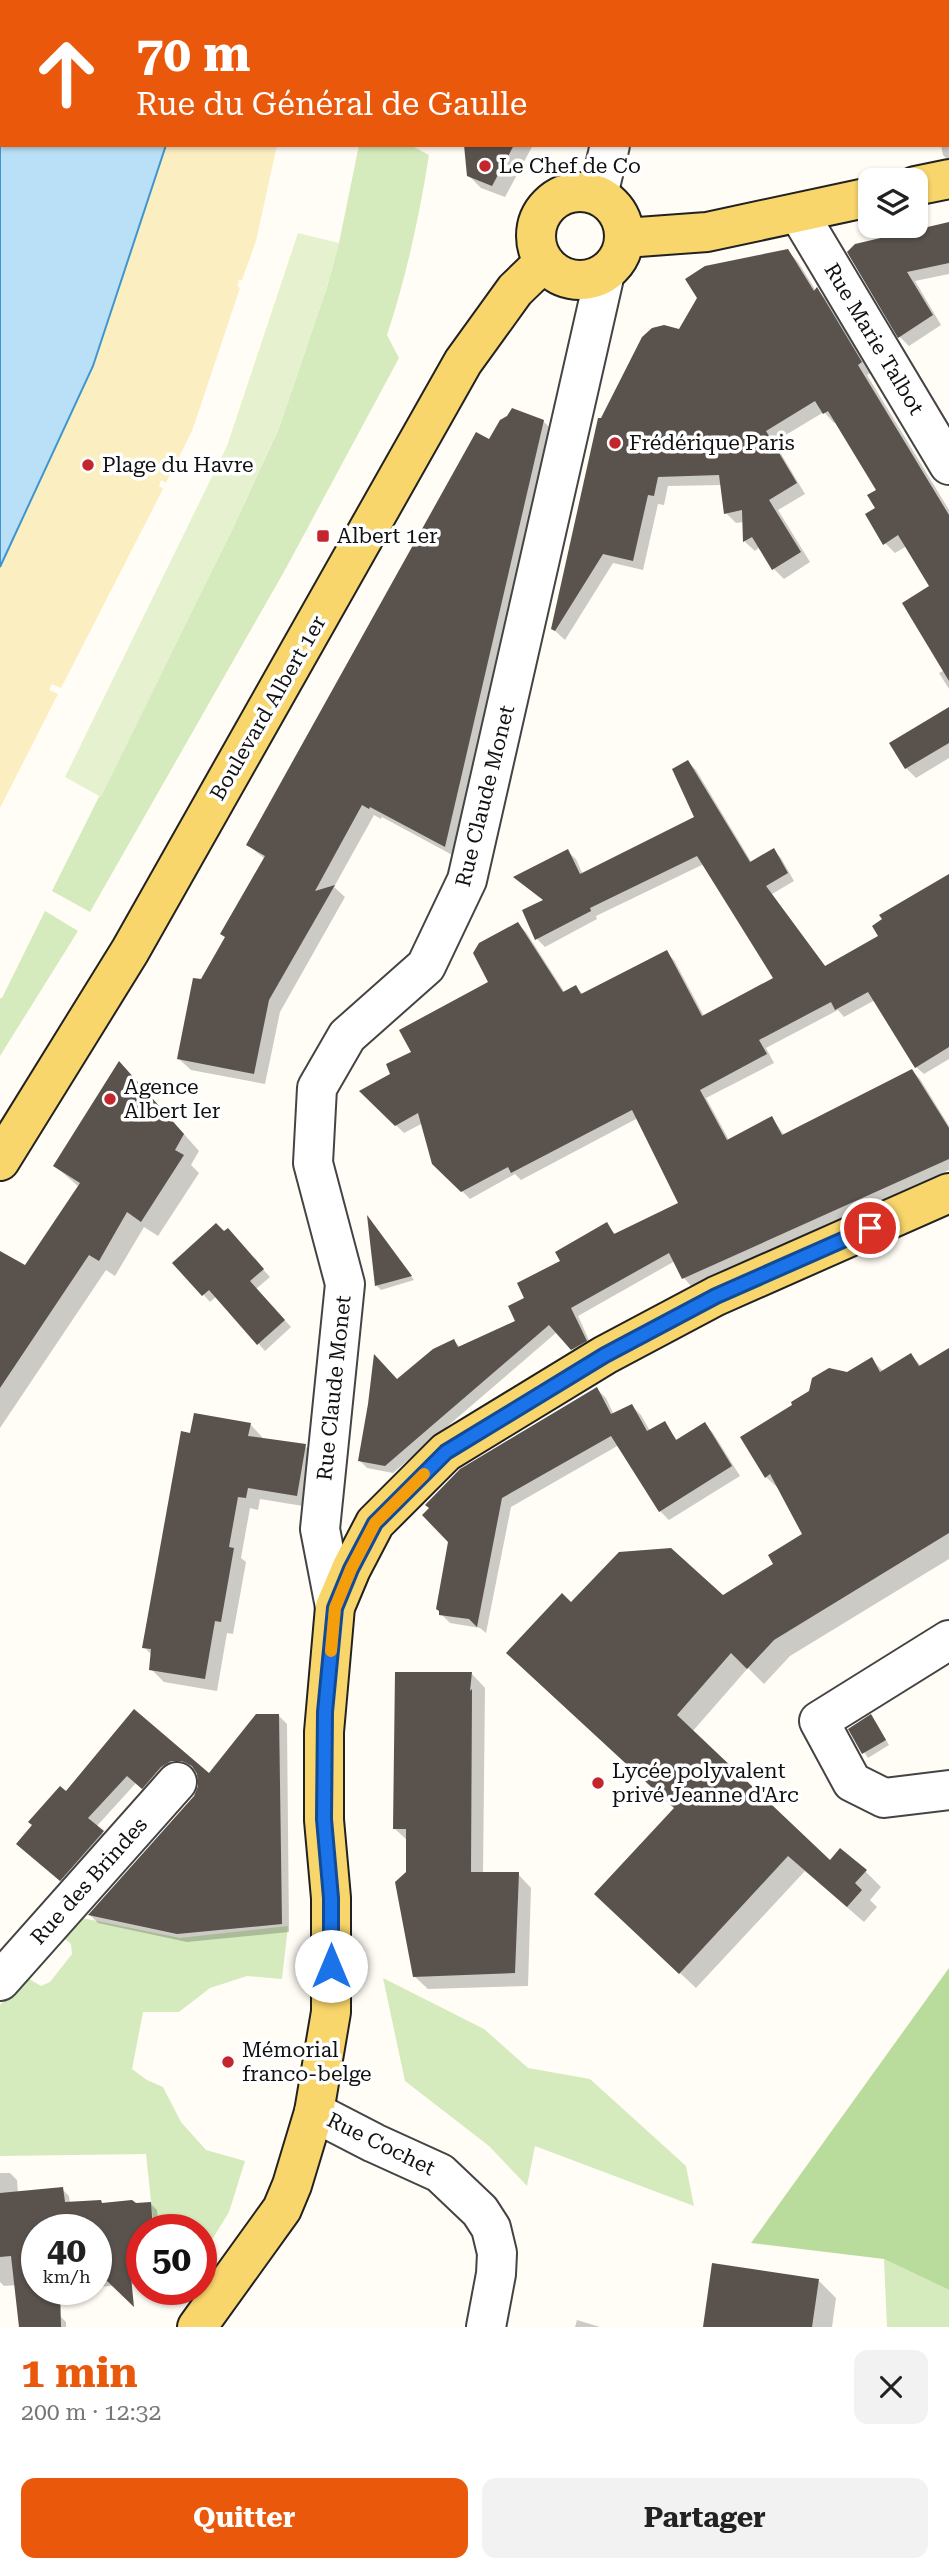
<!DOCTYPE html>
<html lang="fr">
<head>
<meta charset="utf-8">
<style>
	body { margin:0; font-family:"Roboto Serif",serif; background:#f2f2f2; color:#222; height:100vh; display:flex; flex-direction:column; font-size:26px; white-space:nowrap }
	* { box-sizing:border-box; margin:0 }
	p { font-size:23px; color:#767676 }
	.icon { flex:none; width:38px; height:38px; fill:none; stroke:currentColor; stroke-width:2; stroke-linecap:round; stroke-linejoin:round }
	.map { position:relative; height:2327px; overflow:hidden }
	.panel { display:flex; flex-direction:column; background:#fff; flex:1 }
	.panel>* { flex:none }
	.guide { position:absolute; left:0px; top:0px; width:950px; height:147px; box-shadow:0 2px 5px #0004; background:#ea580c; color:#fff; overflow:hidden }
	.fabs { position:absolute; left:858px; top:168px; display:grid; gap:14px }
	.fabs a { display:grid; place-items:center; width:70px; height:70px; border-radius:14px; background:#fff; box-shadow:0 2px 5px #0004; font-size:35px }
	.speed { position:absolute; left:21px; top:2214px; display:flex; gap:14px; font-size:35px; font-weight:700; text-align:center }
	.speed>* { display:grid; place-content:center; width:91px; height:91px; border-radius:50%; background:#fff; box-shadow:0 2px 5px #0004; line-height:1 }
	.speed small { font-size:18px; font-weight:400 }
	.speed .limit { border:10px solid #d22; background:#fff; color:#111 }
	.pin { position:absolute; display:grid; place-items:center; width:60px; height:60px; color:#fff; margin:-30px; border:4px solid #fff; border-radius:50%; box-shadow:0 2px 7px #0007 }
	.me { position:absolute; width:77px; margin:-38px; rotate:0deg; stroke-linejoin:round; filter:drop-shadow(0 0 5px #0008) }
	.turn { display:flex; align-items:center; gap:24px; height:147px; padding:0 21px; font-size:32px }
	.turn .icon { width:91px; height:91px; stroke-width:2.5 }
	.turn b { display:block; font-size:49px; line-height:60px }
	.round { display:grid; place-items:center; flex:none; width:74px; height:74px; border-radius:14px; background:#f2f2f2 }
	.headline { display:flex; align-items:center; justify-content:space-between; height:119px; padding:0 21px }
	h1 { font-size:42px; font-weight:700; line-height:52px; color:#ea580c }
	.primary-button { display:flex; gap:14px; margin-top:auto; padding:14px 21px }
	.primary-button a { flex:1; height:80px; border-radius:14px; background:#ea580c; color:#fff; font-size:28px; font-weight:700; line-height:80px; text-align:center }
	.primary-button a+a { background:#f2f2f2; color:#222 }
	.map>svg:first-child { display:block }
</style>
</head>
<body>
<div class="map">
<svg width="949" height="2327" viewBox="0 0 949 2327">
	<rect width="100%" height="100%" fill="#fffdf5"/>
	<g fill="#d5ebbd">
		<path d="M359 145H410L429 155C419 218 407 274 387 335L399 358 285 570 90 912 52 891 233 528 279 428 327 287 339 243Z"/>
		<polygon points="45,911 78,931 0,1056 0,998 2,998"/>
		<polygon points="77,1917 180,1938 288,1926 282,1979 247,1976 210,1988 179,2012 143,2012 132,2069 147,2080 163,2087 181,2122 206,2150 245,2161 229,2212 207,2248 201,2244 201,2230 154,2229 146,2154 0,2156 0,2005 26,1977 41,1986 50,1982 72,1954 71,1944 61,1936"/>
		<polygon points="383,1978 484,2029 528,2068 590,2079 686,2166 694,2206 535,2146 527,2186 489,2146 405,2081"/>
		<polygon points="884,2259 949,2290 949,2327 887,2327"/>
	</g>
	<polygon fill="#b9dc9c" points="949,1968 949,2290 884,2259 751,2243"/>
	<polygon fill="#fbeec1" points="115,145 277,145 256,241 242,280 239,280 237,286 240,288 192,431 166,483 161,480 159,486 163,489 61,688 52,684 49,690 58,694 0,808 0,451"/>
	<polygon fill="#e6f2cf" points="298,233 339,243 327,287 279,428 233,528 101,797 65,777 227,446"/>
	<polygon fill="#b9e0f7" stroke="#3f96cf" stroke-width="2" points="0,0 197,0 2,2 2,145 166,145 93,366 0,567"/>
	<g fill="#0003">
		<polygon points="472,0 611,0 610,2"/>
		<polygon points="685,0 745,0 685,2"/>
		<polygon points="909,0 949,0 949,161 943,155 941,145 948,145 948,2"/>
		<polygon points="466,145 533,145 505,197 481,188 468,175"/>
		<polygon points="949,235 949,274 915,281 941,325 909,346 900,337 850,253"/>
		<polygon points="788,251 798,262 816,291 817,290 827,300 871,373 867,375 949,510 949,689 939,673 945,670 931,587 907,546 895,553 885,543 877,508 879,490 837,421 834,423 824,412 774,442 805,494 778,510 810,562 784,579 774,569 760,547 755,551 745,542 744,522 736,523 726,513 722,485 668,486 664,505 658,504 643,570 613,563 565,640 553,629 602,420 680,331"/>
		<polygon points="543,421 555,433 456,857 382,817 381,819 374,815 334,887 345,897 280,1012 265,1084 191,1070 179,1059 201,981 226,938 265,859 248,845 490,442"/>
		<polygon points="949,709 949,758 916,778 906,768"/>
		<polygon points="688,762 696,770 752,863 773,850 781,858 794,881 772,894 826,967 880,937 949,879 949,1059 924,1074 916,1067 875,1000 844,1017 838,1010 766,1048 774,1063 706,1098 729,1140 772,1118 785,1136 912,1071 920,1079 949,1126 949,1170 691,1286 684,1278 675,1261 578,1316 593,1349 580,1357 557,1332 393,1473 367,1468 359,1460 397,1381 454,1341 461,1348 517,1322 526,1299 563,1262 606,1224 616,1235 681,1204 638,1118 521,1180 515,1174 470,1199 434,1163 423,1123 404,1133 362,1092 393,1075 413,1052 491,982 518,924 526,932 565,993 576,987 584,995 666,952 674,960 704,1016 775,979 704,864 596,916 597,919 545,947 537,939 524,911 545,901 568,852 576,859 583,875 696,817"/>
		<polygon points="135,1079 199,1151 191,1165 199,1173 158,1236 144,1227 115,1276 106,1270 0,1428 0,1253 25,1267 79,1187 55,1166"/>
		<polygon points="369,1220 371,1222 414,1280 381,1290 377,1286"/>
		<polygon points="234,1237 270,1277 256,1289 291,1327 265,1351 217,1296 210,1302 175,1263"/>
		<polygon points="949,1350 949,1559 790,1656 764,1684 748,1668 692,1732 830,1862 865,1871 881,1887 870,1900 877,1907 864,1922 805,1871 696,1988 613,1910 675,1809 571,1605 722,1597 775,1565 804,1535 781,1491 766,1477 847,1374 871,1359 884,1372 911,1355 922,1367"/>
		<polygon points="597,1389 606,1398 614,1415 632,1406 641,1415 650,1431 664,1424 678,1441 705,1424 713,1433 740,1476 669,1520 660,1511 619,1445 511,1507 486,1633 480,1628 450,1623 441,1614 450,1541"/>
		<polygon points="250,1424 262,1437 262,1440 305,1446 317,1458 309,1507 260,1499 258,1510 250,1508 241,1558 246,1562 233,1634 227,1633 217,1691 164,1682 151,1669 152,1655 144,1647 191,1435"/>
		<polygon points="472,1674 485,1688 483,1874 518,1874 531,1888 528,1986 428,1989 414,1976 407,1872 408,1841 395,1829"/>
		<polygon points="134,1712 209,1775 279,1716 287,1724 289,1932 187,1942 98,1923 90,1915 195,1797 200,1786 198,1772 192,1769 180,1769 151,1796 136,1783 96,1827 111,1841 69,1888 27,1852 66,1793"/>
		<polygon points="875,1721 889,1745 868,1758 850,1729"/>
		<polygon points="0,2173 10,2173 17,2180 18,2193 62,2189 69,2196 70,2204 151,2204 157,2210 159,2230 142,2230 142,2273 136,2273 137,2284 96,2287 96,2230 37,2230 37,2289 78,2289 30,2293 59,2315 66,2322 66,2327 20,2327 17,2285 4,2286 0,2282"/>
		<polygon points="819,2281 836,2298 832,2327 704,2327"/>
		<polygon points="577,2320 600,2327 575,2327"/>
	</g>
	<g fill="#5a524d">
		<polygon points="464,145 514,145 492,186 467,176"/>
		<polygon points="949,222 949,263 907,272 933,315 898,338 847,252 855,244"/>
		<polygon points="788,249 814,291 817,287 862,362 858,365 949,515 949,681 902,603 929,586 898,535 883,545 865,514 875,508 867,495 876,490 828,411 823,414 815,401 766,431 797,483 769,500 801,552 772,570 752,537 743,542 742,510 724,514 719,475 658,477 654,496 648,495 633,561 603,554 555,631 551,629 598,418 601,418 642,337 652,328 664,325 679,329 697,298 685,279 705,266"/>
		<polygon points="512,408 544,420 445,847 370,807 369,809 362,805 315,891 335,885 269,1000 254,1074 177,1059 193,978 201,979 225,937 220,934 265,856 246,845 476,432 489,439 500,420 507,416"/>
		<polygon points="949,707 949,743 905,769 889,743"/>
		<polygon points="688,760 750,862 774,848 788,873 766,886 825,966 878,936 872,926 882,919 879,915 949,874 949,1047 915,1068 868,992 835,1010 831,1002 759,1040 767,1054 700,1090 727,1140 772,1116 782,1135 912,1069 949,1128 949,1159 682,1279 669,1253 571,1308 587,1341 571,1350 549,1325 385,1466 358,1461 368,1404 374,1354 397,1379 433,1349 454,1339 458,1347 515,1321 508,1306 524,1298 517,1283 560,1261 555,1252 607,1222 614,1234 678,1203 632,1110 511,1173 508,1167 461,1192 432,1164 418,1113 395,1126 359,1091 390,1074 386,1064 411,1052 399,1030 488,982 473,953 479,943 518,922 563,992 576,985 581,994 667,950 702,1016 773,978 697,856 590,908 591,911 535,940 522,910 543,900 513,877 568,849 580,874 694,817 672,769"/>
		<polygon points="119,1061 184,1134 175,1150 184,1155 141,1222 127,1212 99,1261 89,1255 0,1388 0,1251 25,1265 80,1183 53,1166"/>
		<polygon points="367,1215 412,1276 375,1286"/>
		<polygon points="216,1223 224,1231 228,1228 264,1269 250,1281 285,1320 257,1345 209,1290 202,1296 172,1263"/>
		<polygon points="949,1348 949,1533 774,1640 747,1669 731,1653 677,1715 830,1860 840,1848 867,1870 855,1883 862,1890 847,1907 788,1856 679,1974 594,1894 674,1808 506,1653 562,1593 571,1602 619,1552 671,1548 723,1595 773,1564 768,1555 802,1534 770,1474 765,1478 740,1437 792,1405 791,1402 809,1391 812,1378 829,1368 847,1372 872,1357 880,1372 911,1353 919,1366"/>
		<polygon points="597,1387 611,1414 632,1404 647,1431 665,1421 676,1440 705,1422 732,1466 659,1512 611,1436 502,1498 477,1627 469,1619 439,1615 439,1611 436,1609 448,1542 422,1515 429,1508 425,1505 460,1469"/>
		<polygon points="194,1413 251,1423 248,1436 306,1444 297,1496 248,1488 246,1498 238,1497 229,1547 234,1548 221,1622 215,1621 205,1679 149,1670 151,1649 142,1648 181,1431 190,1433"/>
		<polygon points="395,1672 472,1672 470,1691 472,1689 471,1872 519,1872 515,1973 413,1977 395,1882 406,1872 406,1829 393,1829"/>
		<polygon points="134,1709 209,1773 256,1714 279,1714 282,1924 177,1934 88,1915 194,1796 198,1786 197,1774 192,1766 182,1761 171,1761 161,1767 142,1789 127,1776 88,1818 104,1831 60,1881 16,1844 32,1825 28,1822 60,1786 66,1791"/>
		<polygon points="871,1714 886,1740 862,1754 848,1729"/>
		<polygon points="63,2187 65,2202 101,2200 102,2203 132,2200 136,2203 151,2202 153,2230 142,2230 142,2266 130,2267 134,2307 106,2280 96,2281 96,2230 37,2230 37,2289 60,2289 61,2327 19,2327 11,2256 0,2257 0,2193"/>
		<polygon points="712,2263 819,2279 812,2327 703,2327"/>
	</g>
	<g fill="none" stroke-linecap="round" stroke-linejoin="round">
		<g stroke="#444" stroke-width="42">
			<g id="minor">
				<polyline points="646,2 646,0"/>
				<polyline points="776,2 777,0"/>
				<polyline points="598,195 610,145"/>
				<polyline points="799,214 949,465"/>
				<polyline points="335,1607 320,1529 345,1284 313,1163 317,1088 347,1036 426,966 467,880 605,273"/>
				<polyline points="949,1640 819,1721 852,1782 884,1798 949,1790"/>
				<polyline points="0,1981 177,1782"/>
				<polyline points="314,2112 374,2143 440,2173 480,2211 491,2228 497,2253 496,2274 486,2327"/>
			</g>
		</g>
		<g stroke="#222" stroke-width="42">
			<g id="major">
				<polyline points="915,186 949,179"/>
				<circle cx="580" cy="236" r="44"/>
				<polyline points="625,238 707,232 870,197"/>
				<polyline points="0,1161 130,951 463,362 515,290 544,262"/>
				<polyline points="197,2327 282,2209 292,2185 314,2112 331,2012 331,1898 324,1820 324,1732 335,1607 351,1569 375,1523 446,1452 605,1355 716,1296 949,1193"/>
			</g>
		</g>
		<use href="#minor" stroke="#fff" stroke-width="38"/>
		<use href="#major" stroke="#f9d66b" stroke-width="38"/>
	</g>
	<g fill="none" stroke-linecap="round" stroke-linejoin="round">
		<g stroke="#114b97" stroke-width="18">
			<polyline id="route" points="331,1966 331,1898 324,1819 325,1712 335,1608 351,1569 375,1523 446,1452 605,1355 716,1296 870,1228"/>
		</g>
		<use href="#route" stroke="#1a73e8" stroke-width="12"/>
		<polyline stroke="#f59e0b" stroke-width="12" points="331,1651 335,1608 351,1569 375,1523 424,1474"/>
	</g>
	<g fill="#c4262e" stroke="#fff" stroke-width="2.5">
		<circle cx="485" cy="166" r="7"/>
		<circle cx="615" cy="443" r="7"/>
		<circle cx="88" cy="465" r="7"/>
		<rect x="316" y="529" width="14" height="14" rx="3.5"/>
		<circle cx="110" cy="1099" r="7"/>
		<circle cx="598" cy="1783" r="7"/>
		<circle cx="228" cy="2062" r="7"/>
	</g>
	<g text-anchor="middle" stroke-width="7" stroke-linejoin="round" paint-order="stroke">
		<g font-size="21" fill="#111" stroke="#fff" text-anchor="start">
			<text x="499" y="173">Le Chef de Co</text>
			<text x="629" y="450">Frédérique Paris</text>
			<text x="102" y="472">Plage du Havre</text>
			<text x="337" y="543">Albert 1er</text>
			<text x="124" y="1094">Agence<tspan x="124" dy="24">Albert Ier</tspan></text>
			<text x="612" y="1778">Lycée polyvalent<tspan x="612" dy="24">privé Jeanne d'Arc</tspan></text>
			<text x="242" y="2057">Mémorial<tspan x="242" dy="24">franco-belge</tspan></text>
		</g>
		<g font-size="21" fill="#111" stroke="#fff">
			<text transform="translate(874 339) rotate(59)" y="7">Rue Marie Talbot</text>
			<text transform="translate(268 708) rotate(-60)" y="7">Boulevard Albert 1er</text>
			<text transform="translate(485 796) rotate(-76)" y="7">Rue Claude Monet</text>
			<text transform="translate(334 1388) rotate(-84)" y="7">Rue Claude Monet</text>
			<text transform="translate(89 1881) rotate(-48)" y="7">Rue des Brindes</text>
			<text transform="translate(381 2144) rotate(26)" y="7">Rue Cochet</text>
		</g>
	</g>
</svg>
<div class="fabs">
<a><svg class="icon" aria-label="layers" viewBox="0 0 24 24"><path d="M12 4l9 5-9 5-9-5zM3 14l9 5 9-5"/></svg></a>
</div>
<div class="speed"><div>40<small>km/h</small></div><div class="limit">50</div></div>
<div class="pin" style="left:870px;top:1228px;background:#d93025"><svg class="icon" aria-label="arrive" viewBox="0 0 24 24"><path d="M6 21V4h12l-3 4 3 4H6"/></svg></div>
<svg class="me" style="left:331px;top:1966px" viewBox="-20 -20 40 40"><circle r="19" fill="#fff"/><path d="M0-13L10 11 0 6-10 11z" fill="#1a73e8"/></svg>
<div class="guide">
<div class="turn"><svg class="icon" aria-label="ahead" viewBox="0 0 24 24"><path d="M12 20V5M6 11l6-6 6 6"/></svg><div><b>70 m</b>Rue du Général de Gaulle</div></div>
</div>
</div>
<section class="panel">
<div class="headline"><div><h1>1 min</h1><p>200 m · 12:32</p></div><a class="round"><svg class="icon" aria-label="close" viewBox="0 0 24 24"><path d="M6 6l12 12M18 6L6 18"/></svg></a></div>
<div class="primary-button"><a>Quitter</a><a>Partager</a></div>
</section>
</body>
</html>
